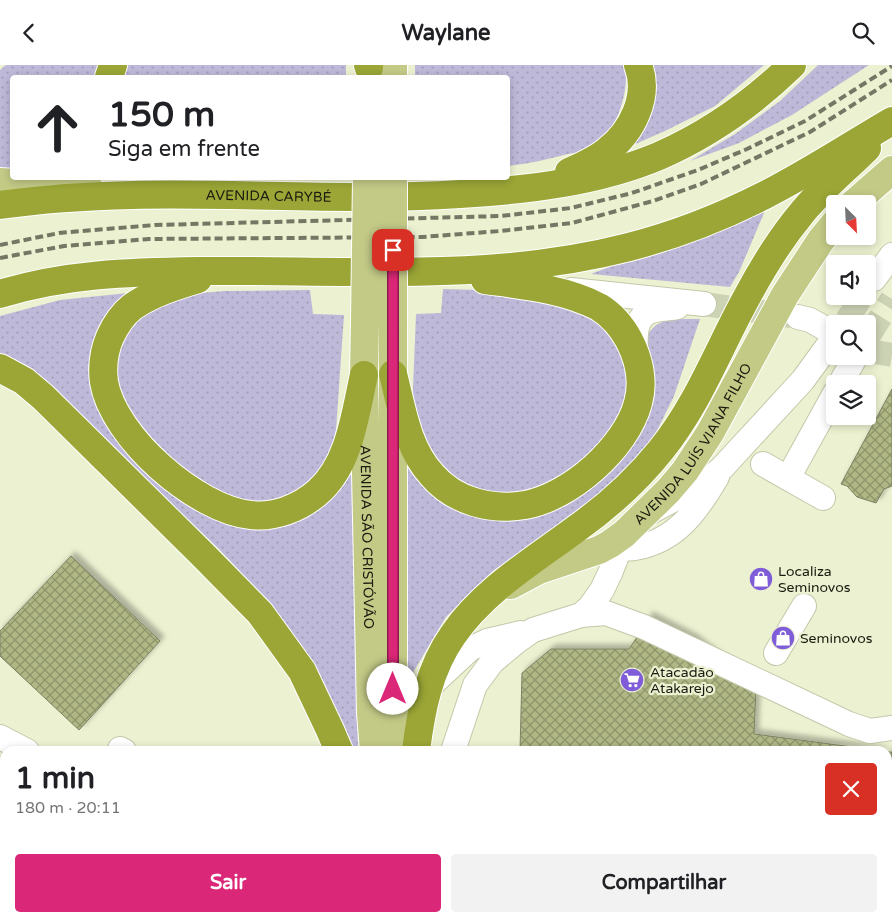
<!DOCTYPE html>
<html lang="pt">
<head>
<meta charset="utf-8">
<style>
	body { margin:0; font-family:"Varela Round",sans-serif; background:#f2f2f2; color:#202124; height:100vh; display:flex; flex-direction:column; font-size:19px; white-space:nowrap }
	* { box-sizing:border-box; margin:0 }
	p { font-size:16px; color:#757577 }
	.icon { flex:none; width:28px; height:28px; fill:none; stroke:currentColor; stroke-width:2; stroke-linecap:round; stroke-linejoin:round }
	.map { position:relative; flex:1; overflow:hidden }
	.panel { position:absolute; left:0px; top:681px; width:892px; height:176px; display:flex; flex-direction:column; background:#fff; border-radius:15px 15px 0 0; box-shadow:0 2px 8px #0003 }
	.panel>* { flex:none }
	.banner { position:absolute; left:10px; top:10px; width:500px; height:105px; border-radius:5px; box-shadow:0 2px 8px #0003; background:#fff; color:#202124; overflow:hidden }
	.needle { width:32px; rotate:156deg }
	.fabs { position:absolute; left:826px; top:130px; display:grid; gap:10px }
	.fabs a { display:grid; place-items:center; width:50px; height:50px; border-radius:5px; background:#fff; box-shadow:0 2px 8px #0003; font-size:25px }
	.pin { position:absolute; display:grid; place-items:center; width:42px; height:42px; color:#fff; margin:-21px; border-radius:10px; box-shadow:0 2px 8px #0006 }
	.me { position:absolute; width:55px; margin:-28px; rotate:0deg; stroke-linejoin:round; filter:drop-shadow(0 0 4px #0008) }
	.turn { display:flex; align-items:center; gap:18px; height:105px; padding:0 15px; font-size:22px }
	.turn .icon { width:65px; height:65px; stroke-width:2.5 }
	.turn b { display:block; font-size:35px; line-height:42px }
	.round { display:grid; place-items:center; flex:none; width:52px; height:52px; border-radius:5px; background:#f2f2f2 }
	.overview { display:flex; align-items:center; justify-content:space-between; height:85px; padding:0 15px }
	h1 { font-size:30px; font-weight:700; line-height:38px }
	.button { display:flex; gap:10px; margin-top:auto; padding:10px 15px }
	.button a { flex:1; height:58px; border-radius:5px; background:#db2777; color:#fff; font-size:20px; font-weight:700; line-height:58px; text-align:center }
	.button a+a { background:#f2f2f2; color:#202124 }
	header { display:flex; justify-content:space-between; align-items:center; height:65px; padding:0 15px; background:#fff; font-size:22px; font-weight:700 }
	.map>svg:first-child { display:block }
</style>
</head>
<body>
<header><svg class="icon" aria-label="back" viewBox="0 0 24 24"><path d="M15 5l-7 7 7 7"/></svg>Waylane<svg class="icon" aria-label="search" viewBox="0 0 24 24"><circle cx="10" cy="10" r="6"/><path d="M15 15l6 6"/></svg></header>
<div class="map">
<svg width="892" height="857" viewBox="0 0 892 857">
	<defs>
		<pattern id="grass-dots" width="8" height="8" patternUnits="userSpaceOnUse" patternTransform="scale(1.25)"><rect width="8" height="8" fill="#beb9d8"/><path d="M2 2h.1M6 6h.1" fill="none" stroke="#a39eb8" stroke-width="1.8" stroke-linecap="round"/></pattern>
		<pattern id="building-cross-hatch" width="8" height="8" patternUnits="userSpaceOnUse" patternTransform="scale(1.25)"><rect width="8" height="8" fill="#b0b784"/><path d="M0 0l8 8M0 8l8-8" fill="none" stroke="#8e946b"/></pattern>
		<filter id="shadow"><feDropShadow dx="4.5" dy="-4.5" stdDeviation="2.5" flood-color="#0004"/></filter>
	</defs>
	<rect width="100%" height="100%" fill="#ecf2d1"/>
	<g fill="url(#grass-dots)">
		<polygon points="6,0 100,0 97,12 12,12 12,107 0,106 0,5"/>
		<polygon points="121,0 346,0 346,12 116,12"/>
		<path d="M415 0H625C630 27 616 70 590 84 584 87 575 88 568 89 548 94 528 99 508 101V12H415Z"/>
		<polygon points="647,0 764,0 715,41 665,66 624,84"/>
		<polygon points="818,0 869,0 792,50 739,78 690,96 735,69 780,36"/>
		<polygon points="767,141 739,207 730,222 591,209"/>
		<polygon points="443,224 515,226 573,242 607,260 627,287 633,320 624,350 571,409 534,429 490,433 454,422 428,391 414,357 413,323 416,249 441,248"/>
		<polygon points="310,225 313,249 344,250 336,365 326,405 290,435 260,444 187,415 118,340 111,306 120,266 142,245 191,229 224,226"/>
		<polygon points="128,228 103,253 94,274 88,303 94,335 109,365 132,394 155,415 256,462 340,419 353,408 358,686 348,686 278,553 245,512 219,484 105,377 0,292 0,251 60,235"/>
		<polygon points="669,254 700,254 674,331 650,380 595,438 542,475 494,505 446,552 405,621 406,396 486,454 632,377 645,271 656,260"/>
	</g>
	<g fill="url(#building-cross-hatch)" stroke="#7d8164" filter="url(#shadow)">
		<polygon points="892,324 892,421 884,424 876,438 857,432 847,421 841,419"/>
		<polygon points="71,491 160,576 79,665 0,591 0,566"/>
		<polygon points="648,551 693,574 756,622 754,669 883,686 520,686 522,608 551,584 629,584 644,562"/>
		<polygon points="888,687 892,687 892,757 888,756"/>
		<rect x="541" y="852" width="39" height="5"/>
	</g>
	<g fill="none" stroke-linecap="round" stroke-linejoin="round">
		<g stroke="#ccd2b4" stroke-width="24" stroke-dasharray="24 12" stroke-linecap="butt">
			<polyline points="704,239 791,251"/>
			<polyline points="847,255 862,231"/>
			<polyline points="868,272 892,234"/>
			<polyline points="869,286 892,290"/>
		</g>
		<g stroke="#c3c8a9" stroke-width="26">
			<g id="minor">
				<polyline points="874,214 892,190"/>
				<polyline points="571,225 704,239"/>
				<polyline points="798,252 810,255 835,269"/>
				<path d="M636 294C636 277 632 255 649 247 657 243 669 244 677 242"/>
				<polyline points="840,319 856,291"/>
				<polyline points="763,399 823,433"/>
				<polyline points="788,413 835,328"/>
				<path d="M608 484C617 483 627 484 635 483 676 476 697 446 717 412"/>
				<polyline points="581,550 590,542 602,525 611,506 620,483 641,452 701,420 722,403 803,315 835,271"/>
				<polyline points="776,588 804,541"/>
				<polyline points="428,623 470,584 487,576 521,568"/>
				<polyline points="0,672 27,686"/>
				<polyline points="120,684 124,686"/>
				<polyline points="453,686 475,620 492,597 516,577 533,565 581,550 606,548 644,562 849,659 870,666 892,663"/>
				<polyline points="888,839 892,838"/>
				<polyline points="276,852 277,857"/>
				<polyline points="352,852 354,857"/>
				<polyline points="469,852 471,857"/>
				<polyline points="766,857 796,852"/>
			</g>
		</g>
		<g stroke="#fff" stroke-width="30">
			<g id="major">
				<polyline points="393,12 393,0"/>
				<polyline points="0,117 89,123"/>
				<polyline points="853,139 892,105"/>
				<path id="s1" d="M365 257 364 310 371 648 374 686"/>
				<polyline points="393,257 393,624 399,686"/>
				<path id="s2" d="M511 520 539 505 599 485 610 479 624 469 668 426 685 406 710 368 785 230 821 175 835 158"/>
				<polyline points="401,852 402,857"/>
				<polyline points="433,852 435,857"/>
			</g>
		</g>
		<g stroke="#fff" stroke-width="30">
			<g id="highway">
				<polyline points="368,0 369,3"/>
				<polyline points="109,12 113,0"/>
				<path d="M569 107C582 101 596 95 607 86 632 67 650 31 638 0"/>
				<path id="s3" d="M0 140C152 118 307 139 460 129 527 125 597 117 659 91 709 69 754 37 792 0"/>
				<path d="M198 214C175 221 152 228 132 242 122 250 115 261 110 272 104 286 102 302 104 317 113 372 197 445 251 450 274 453 300 443 318 427 350 399 355 349 364 310"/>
				<path d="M0 229C64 209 131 207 198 206 294 205 391 210 486 204 588 197 672 177 763 131 807 109 849 81 892 56"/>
				<polyline points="0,303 24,316 43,332 203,490 260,548 302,606 330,665 339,686"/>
				<path d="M393 309C402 344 407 383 432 410 454 436 491 446 525 440 570 432 626 383 638 338 644 317 639 294 629 275 622 262 612 250 599 242 565 224 523 220 485 215"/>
				<path d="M416 686C421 645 429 604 453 570 484 525 533 496 576 464 607 442 637 415 661 385 699 338 719 282 748 230 763 202 781 173 801 149 820 125 845 105 867 83"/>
			</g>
		</g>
		<polyline stroke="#8a8d76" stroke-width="3" stroke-dasharray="4 4" stroke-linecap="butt" points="0,828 5,819"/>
		<use href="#minor" stroke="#fff" stroke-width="24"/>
		<use href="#major" stroke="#c3ca86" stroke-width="28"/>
		<use href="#highway" stroke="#9ba636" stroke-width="28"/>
		<g stroke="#747763" stroke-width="4" stroke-dasharray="8 4" stroke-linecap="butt">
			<polyline points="0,180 59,168 155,160 501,151 571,143 632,128 698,105 747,84 805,56 892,1"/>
			<polyline points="0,193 64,181 149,174 422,172 500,166 572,158 653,136 701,119 810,67 892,15"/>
		</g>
		<g stroke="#fff" stroke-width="30" stroke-linecap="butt">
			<g id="major-bridge">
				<polyline points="393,112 393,257"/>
				<polyline points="365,257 367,112"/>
			</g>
		</g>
		<use href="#major-bridge" stroke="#c3ca86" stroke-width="28"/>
	</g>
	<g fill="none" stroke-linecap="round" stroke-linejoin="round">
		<g stroke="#8e194d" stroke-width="12">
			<polyline id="route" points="393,185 393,624"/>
		</g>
		<use href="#route" stroke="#db2777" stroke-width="9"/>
	</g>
	<defs>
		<g id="shop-disc" transform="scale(1.25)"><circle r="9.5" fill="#805dd8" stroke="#ecf2d1"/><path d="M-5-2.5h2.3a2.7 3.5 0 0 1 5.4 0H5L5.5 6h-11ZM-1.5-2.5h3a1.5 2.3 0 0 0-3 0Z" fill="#fff"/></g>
		<g id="supermarket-disc" transform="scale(1.25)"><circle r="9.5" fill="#805dd8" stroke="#ecf2d1"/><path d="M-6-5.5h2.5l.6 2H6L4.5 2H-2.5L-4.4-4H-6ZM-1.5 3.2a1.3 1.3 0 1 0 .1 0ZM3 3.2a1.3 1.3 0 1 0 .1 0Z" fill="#fff"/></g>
	</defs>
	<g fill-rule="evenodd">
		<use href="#shop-disc" x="761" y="514"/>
		<use href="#shop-disc" x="783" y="573"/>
		<use href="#supermarket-disc" x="632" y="615"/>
	</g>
	<g text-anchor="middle" stroke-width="4.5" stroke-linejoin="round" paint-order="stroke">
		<g font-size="14" fill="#1a1b10" stroke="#ecf2d1">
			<text dy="5" stroke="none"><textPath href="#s3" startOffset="269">AVENIDA CARYBÉ</textPath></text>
			<text dy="5" stroke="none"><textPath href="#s2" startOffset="239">AVENIDA LUÍS VIANA FILHO</textPath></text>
			<text dy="5" stroke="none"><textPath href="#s1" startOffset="215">AVENIDA SÃO CRISTÓVÃO</textPath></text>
		</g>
		<g font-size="14" fill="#1a1b10" stroke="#ecf2d1" text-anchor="start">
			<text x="778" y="511">Localiza<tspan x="778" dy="16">Seminovos</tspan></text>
			<text x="800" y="578">Seminovos</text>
			<text x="650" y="612">Atacadão<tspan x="650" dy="16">Atakarejo</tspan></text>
		</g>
	</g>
</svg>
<div class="fabs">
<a><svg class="needle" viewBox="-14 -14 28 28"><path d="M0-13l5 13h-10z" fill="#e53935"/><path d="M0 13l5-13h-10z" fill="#757577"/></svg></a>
<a><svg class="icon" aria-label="sound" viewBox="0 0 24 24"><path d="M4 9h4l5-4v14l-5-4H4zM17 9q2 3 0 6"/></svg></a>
<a><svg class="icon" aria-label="search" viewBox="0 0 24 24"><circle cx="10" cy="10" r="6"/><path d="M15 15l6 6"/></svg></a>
<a><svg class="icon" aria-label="layers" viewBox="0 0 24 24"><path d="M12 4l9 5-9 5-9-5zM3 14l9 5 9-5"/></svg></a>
</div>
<div class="pin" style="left:393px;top:185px;background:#d93025"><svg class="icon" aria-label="arrive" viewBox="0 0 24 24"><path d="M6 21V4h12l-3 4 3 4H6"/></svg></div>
<svg class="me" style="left:393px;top:624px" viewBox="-20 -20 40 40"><circle r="19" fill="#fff"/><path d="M0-13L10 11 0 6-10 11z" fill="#db2777"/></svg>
<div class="banner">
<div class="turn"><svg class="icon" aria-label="ahead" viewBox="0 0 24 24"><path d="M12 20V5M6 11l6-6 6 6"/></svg><div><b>150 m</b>Siga em frente</div></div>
</div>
<section class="panel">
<div class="overview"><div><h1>1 min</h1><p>180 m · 20:11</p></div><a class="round" style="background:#d93025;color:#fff"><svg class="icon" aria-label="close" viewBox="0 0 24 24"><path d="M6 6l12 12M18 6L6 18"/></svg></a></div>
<div class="button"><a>Sair</a><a>Compartilhar</a></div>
</section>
</div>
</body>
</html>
